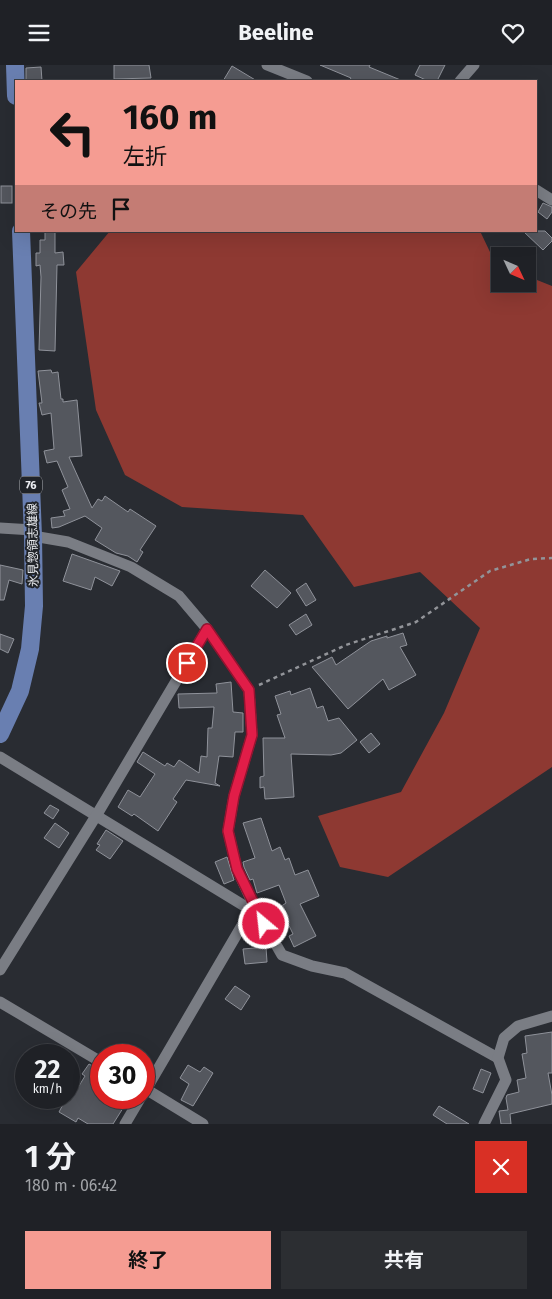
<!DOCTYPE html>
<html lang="ja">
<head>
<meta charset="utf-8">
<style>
	body { margin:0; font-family:"Fira Sans","Noto Sans JP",sans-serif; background:#2c2e32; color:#f1f3f6; height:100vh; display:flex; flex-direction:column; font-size:19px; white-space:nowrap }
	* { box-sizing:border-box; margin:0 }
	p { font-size:16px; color:#a1a3a7 }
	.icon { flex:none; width:28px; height:28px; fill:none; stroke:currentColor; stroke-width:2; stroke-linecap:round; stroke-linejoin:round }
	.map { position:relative; height:1059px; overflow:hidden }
	.details { display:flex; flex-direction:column; background:#1f2126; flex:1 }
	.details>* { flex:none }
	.guide { position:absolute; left:15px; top:15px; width:522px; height:152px; border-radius:0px; box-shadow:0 5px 20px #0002,0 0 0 1px #3c3e43; background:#f59c92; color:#111; overflow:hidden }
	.needle { width:32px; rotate:134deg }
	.controls { position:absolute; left:491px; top:182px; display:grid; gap:10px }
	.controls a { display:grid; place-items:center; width:45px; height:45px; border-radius:0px; background:#1f2126; box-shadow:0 5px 20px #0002,0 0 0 1px #3c3e43; font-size:25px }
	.speed { position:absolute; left:15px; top:979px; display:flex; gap:10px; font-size:25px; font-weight:700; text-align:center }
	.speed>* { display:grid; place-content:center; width:65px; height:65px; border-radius:50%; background:#1f2126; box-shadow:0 5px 20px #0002,0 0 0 1px #3c3e43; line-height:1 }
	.speed small { font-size:12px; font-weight:400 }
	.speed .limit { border:8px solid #d22; background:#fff; color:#111 }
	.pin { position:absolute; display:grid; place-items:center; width:42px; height:42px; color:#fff; margin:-21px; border:2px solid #fff; border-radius:50%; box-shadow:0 1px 5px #0007 }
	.me { position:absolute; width:55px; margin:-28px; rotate:332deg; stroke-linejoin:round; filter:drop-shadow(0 0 4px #0008) }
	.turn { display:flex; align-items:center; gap:18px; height:105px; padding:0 25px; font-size:22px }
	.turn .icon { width:65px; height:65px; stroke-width:2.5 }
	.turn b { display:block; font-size:35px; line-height:42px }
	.then { display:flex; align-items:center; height:48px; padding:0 25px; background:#0003; gap:10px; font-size:19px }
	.round { display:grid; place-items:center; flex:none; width:52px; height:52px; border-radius:0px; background:#2c2e32 }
	.overview { display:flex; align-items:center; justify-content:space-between; height:85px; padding:0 25px }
	h1 { font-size:30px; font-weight:700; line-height:38px }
	.action { display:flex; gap:10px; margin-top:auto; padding:10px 25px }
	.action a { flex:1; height:58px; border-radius:0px; background:#f59c92; color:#111; font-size:20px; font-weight:700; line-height:58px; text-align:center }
	.action a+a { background:#2c2e32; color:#f1f3f6 }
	header { display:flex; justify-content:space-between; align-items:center; height:65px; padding:0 25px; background:#1f2126; font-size:22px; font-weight:700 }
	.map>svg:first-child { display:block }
</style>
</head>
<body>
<header><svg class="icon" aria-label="menu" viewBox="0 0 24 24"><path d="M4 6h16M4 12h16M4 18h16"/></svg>Beeline<svg class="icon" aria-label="heart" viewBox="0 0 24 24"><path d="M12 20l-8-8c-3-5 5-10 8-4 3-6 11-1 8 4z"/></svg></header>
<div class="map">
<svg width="552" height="1059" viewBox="0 0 552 1059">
	<rect width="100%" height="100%" fill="#292c32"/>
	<polygon fill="#8e3932" points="110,166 480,166 500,208 500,219 528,219 528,214 537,215 552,221 552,702 388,812 340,802 318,751 401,727 444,648 480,563 420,507 354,522 303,450 182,442 125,410 96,345 76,207"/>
	<g fill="#54575e" stroke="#8f929a">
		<polygon points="114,0 149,0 151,13 114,14"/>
		<polygon points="320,0 370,0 369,2 403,16 349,16 351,13"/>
		<polygon points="420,0 445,0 437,16 428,16 415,10"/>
		<polygon points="232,1 257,16 223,16"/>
		<polygon points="41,2 42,16 26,16 26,3"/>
		<rect x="1" y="121" width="11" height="17"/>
		<polygon points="543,138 552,142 552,147 547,154 538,147"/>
		<polygon points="45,166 55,166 55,188 63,187 64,200 57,200 55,286 39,285 41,212 40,200 36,201 36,188 40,188 40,175 45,175"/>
		<polygon points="523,166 545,166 552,173 552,176 543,185"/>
		<polygon points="51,305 52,308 58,307 61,334 63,334 63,337 77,335 82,391 69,392 92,443 98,434 102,436 105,431 128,447 130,444 156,461 140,485 143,487 137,497 128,491 116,488 95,475 102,463 85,451 59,462 52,463 51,453 65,451 63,446 70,444 62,425 68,422 57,396 47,398 44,386 54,384 51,348 42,350 39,338 42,338 38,306"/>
		<polygon points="72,489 120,506 112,521 95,512 91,525 63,516"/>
		<polygon points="0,500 23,505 22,519 9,515 4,535 0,535"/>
		<polygon points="265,505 291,528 277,543 251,521"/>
		<polygon points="306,518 316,535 306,541 296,525"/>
		<polygon points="306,549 312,560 296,570 289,560"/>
		<polygon points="403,568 407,580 400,582 416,610 389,625 383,614 348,644 312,602 332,592 336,600 371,576 387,571 387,573"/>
		<polygon points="0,569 14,574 8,588 0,584"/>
		<polygon points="231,617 233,647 243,648 243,667 235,667 233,692 219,691 215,718 220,721 186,715 173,734 177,737 158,766 134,749 132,751 118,742 128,725 140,732 155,709 137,697 143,687 165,701 167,698 174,702 179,695 199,708 201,691 207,692 208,663 212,663 214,642 179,643 178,629 217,628 216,619"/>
		<polygon points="310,623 317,643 323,641 328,656 339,653 357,675 341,688 331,690 291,689 294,732 265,734 264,722 260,723 260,712 264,711 263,673 285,673 277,650 281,649 275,631 290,626 291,630"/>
		<polygon points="371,668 380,679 369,688 360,677"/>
		<polygon points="50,740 59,745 53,754 44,748"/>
		<polygon points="261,753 272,786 280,782 285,795 289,793 295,810 308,805 319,831 300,839 316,871 294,882 289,871 293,869 280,842 286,838 279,820 257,828 253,814 250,815 244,802 243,797 255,793 243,758"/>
		<polygon points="55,758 69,768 59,783 44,773"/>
		<polygon points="106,765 123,776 110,794 96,785 100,780 97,779"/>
		<polygon points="227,792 234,815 224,819 215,797"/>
		<polygon points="266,882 267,897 245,899 243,884"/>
		<polygon points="235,921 250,931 241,945 225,934"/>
		<polygon points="552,967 552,1008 548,1008 552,1030 552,1039 510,1049 511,1059 501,1059 499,1046 508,1045 506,1033 507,1030 519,1027 517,1015 526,1013 522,989 527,988 525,971"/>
		<polygon points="89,999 101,1006 101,1032 130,1032 113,1059 88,1059 78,1053 76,1057 59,1047 67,1032 69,1032 71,1027 74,1029 85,1011 82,1009"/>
		<polygon points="188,1000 200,1007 204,1002 213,1008 193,1041 181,1035 189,1019 180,1013"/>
		<polygon points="481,1004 491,1008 483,1028 473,1024"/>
		<polygon points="439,1041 469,1059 447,1059 433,1050"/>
	</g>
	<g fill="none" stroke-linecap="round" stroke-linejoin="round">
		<polyline stroke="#929499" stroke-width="2.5" stroke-dasharray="4 4" stroke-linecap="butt" points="259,620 346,580 416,557 490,506 531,494 552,493"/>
		<g stroke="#7a7d84" stroke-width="11">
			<polyline points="267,0 307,16"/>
			<polyline points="460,16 474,0"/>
			<polyline points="536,125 552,135"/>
			<polyline points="0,463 33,465"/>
			<polyline points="33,471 68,477 131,502 179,531 207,564 249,625 252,670 234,731 228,766 237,804 255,843 282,890 312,901 345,908 498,993"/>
			<polyline points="0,692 251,845"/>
			<polyline points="0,905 96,751 207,564"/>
			<polyline points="0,937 101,997"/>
			<polyline points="144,1023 203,1059"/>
			<polyline points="144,1028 251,845 255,843"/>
			<polyline points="125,1059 141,1032"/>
			<polyline points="484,1059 506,1015 498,993 504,973 518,961 552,951"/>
		</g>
		<g stroke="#697fb1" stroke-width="18">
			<polyline points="15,0 16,31"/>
			<polyline points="0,669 20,626 30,584 34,541 33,471 21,166"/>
		</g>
	</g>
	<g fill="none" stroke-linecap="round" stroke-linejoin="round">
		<g stroke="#92132f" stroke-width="12">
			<polyline id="route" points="187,598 207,564 249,625 252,670 234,731 228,766 237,804 264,859"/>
		</g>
		<use href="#route" stroke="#e11d48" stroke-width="9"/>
	</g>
	<g text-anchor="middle" stroke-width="4" stroke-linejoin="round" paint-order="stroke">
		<rect fill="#202328" stroke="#aeb0b5" stroke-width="1" x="20" y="411.5" width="22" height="17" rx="4"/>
		<g font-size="11" font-weight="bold" fill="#ebedf1">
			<text x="31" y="424">76</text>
		</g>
		<g font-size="12" fill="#ebedf1" stroke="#202328">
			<text transform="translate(33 480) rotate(-91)" y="4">氷見惣領志雄線</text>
		</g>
	</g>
</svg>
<div class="controls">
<a><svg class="needle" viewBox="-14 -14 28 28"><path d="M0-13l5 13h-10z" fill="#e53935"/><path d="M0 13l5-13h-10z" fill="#a1a3a7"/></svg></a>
</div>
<div class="speed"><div>22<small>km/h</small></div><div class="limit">30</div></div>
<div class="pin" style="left:187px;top:598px;background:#d93025"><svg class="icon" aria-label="arrive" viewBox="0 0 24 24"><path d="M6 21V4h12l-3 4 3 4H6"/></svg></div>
<svg class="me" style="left:264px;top:859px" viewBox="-20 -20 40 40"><circle r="17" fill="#e11d48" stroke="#fff" stroke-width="3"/><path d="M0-11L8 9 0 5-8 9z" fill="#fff"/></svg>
<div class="guide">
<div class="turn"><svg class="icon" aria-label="left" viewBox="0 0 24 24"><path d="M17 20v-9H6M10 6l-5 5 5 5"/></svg><div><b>160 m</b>左折</div></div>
<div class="then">その先<svg class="icon" aria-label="arrive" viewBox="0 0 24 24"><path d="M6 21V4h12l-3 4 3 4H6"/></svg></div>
</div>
</div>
<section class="details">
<div class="overview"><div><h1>1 分</h1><p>180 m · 06:42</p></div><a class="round" style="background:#d93025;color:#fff"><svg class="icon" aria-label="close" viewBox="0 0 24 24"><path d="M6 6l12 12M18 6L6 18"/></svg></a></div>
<div class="action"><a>終了</a><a>共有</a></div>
</section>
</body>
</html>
